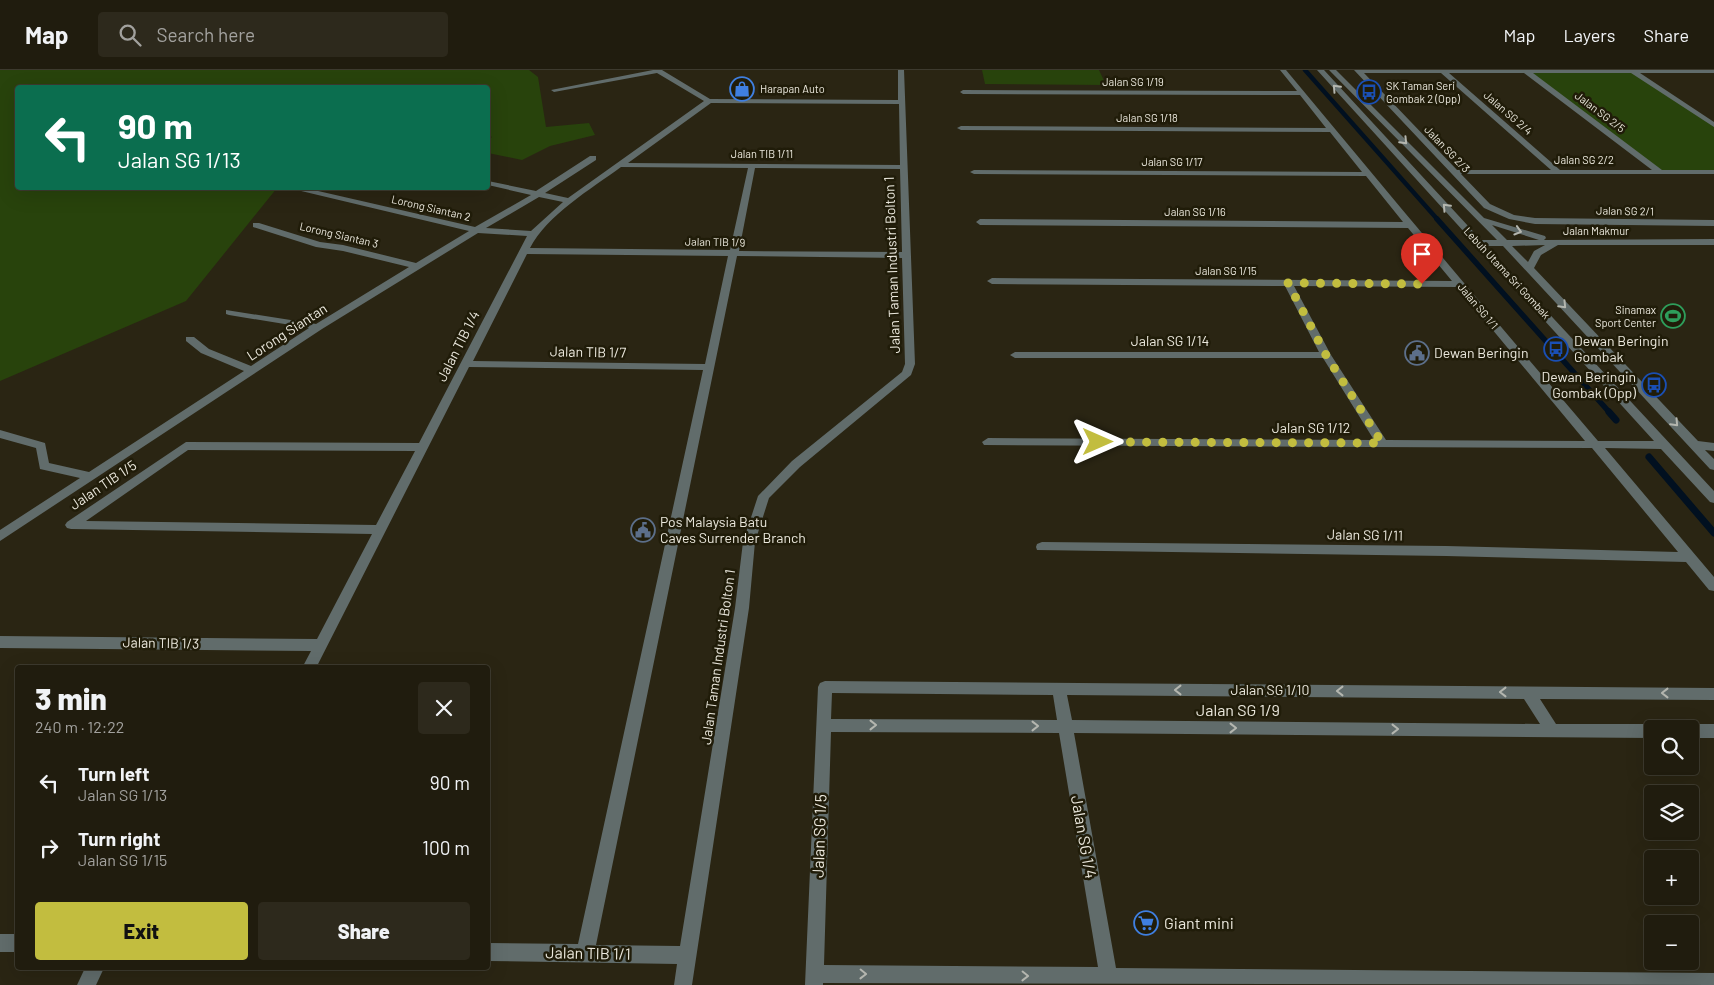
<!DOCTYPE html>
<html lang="en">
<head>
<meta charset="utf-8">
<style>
	body { margin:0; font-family:Barlow,sans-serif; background:#2d291c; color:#f1f3f6; height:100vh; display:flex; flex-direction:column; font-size:19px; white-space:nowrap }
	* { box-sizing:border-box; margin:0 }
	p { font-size:16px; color:#a2a19e }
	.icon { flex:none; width:28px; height:28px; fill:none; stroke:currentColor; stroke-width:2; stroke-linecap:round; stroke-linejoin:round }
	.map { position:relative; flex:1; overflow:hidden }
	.drawer { position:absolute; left:15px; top:595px; width:475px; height:305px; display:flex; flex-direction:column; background:#201c0e; border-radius:5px; box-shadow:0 5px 20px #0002,0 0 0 1px #3d3a2e }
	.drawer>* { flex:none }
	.top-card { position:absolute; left:15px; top:15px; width:475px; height:105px; border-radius:5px; box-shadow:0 5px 20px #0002,0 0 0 1px #3d3a2e; background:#0b6e4f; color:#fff; overflow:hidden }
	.fabs { position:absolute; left:1644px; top:650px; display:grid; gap:10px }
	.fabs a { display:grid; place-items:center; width:55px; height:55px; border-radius:5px; background:#201c0e; box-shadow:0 5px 20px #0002,0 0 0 1px #3d3a2e; font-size:25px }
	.pin { position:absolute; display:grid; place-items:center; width:42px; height:42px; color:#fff; margin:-51px -21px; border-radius:50% 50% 50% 0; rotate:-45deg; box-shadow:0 0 5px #0007 }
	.pin .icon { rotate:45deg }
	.me { position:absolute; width:55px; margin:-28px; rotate:90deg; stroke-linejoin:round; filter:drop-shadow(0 0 4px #0008) }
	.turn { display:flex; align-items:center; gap:18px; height:105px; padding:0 20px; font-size:22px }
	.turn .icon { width:65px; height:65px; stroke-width:2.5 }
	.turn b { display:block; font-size:35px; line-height:42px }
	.round { display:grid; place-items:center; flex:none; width:52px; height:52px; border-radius:5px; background:#2d291c }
	.summary { display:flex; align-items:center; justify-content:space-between; height:85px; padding:0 20px }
	h1 { font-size:30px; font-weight:800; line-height:38px }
	.button { display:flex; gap:10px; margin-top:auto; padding:10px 20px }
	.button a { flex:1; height:58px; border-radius:5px; background:#c2bd3f; color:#111; font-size:20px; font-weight:800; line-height:58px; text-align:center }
	.button a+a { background:#2d291c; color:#f1f3f6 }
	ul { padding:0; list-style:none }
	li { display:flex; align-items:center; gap:15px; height:65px; padding:0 20px }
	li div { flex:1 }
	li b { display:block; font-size:19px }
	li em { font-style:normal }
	header { display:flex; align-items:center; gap:30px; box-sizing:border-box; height:70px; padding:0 25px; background:#201c0e; border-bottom:1px solid #3d3a2e }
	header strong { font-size:24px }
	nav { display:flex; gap:28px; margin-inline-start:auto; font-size:18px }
	.search { width:350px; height:45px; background:#2d291c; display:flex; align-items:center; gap:12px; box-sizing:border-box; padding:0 18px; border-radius:5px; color:#a2a19e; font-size:19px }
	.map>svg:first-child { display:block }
</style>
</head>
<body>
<header>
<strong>Map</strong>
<div class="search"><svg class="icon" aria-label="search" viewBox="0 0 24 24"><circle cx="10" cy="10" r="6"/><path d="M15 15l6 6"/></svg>Search here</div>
<nav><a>Map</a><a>Layers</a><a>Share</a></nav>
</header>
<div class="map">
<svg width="1714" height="915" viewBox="0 0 1714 915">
	<rect width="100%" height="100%" fill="#2a2513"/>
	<g fill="#28430c">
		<polygon points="0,0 529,0 538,7 546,57 589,53 595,65 550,76 522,90 488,83 488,70 492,67 488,65 488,18 18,18 18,118 277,118 186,231 0,311"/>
		<polygon points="982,0 1099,0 1106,15 985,14"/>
		<polygon points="1526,1 1632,1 1714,54 1714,102 1660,102"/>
	</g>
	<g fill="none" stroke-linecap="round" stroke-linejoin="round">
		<polyline stroke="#011020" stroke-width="4.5" points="1305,0 1438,150"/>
		<polyline stroke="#011020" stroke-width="5.5" points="1437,149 1610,343"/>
		<g stroke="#011020" stroke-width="7">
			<polyline points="1609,342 1616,350"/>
			<polyline points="1649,387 1714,463"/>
		</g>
		<g fill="#616c6b" fill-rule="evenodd">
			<path d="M653 0H662L710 29 898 30V0H904L915 294 911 305 800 397 769 428 755 472 749 538 692 915H674L677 894 488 891V873L578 874 703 300 469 297 316 598H302L311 581 0 578V566L317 569 372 464 71 459 67 458 65 455 67 452 186 372 419 373 527 166 478 163 322 259 0 471V460L80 408 40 399 36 378 0 368V360L45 373 49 393 89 402 244 301 201 283 186 271V267H194L209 279 251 296 309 258 229 245 226 244V240L316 254 409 197 343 181 316 177 253 157V153H259L320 172 343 175 416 193 469 161 297 120 293 118H305L475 157 531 125 488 115V111L536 121 590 86H596V90L545 123 568 128 704 31 657 3 554 22 551 20ZM711 33 899 34 900 95 628 93ZM621 97 748 98 730 180 530 178C547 145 591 119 621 97ZM755 98 900 99 902 182 739 181ZM539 127 563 132 531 161 486 158ZM527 184 728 186 705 294 473 291ZM737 186 902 188 905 294 902 302 792 391 758 426 743 472 735 538 680 876 596 875ZM188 380 415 381 376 455 86 451Z"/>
			<path d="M1280 0H1286C1388 123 1493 248 1598 371H1654L1317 0H1324L1481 170H1497L1329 0H1336L1484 148 1545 166 1546 168 1544 170 1714 169V175H1558L1541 185 1534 198 1698 371 1714 373V381L1705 380 1714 389V400L1710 399 1503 176H1486L1714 421V433L1710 432 1661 379 1605 378 1714 507V521L1709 520 1686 492 1446 486 1037 480 1036 477 1037 474 1042 472 1446 476 1678 482 1592 378 984 375 982 372 988 368 1374 370 1323 288H1015L1010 285 1015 282H1319L1285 216 992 214 987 211 992 208 1452 211 1408 158 980 155 976 152 980 149 1403 152 1366 106 974 104 970 102 974 100 1362 102 1330 62 961 60 957 58 961 56 1326 58 1300 25 963 24 960 22 963 20 1297 21ZM1492 155 1539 170H1540H1507ZM1545 175 1534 181 1528 192 1512 176ZM1294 216 1457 217 1585 371 1386 370 1331 285Z"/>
			<path d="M1354 0H1714V3H1640L1714 52V57L1631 3H1533L1662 100H1714V104H1461L1490 134 1514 145 1535 148 1714 150V156L1535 154 1509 149 1484 138ZM1364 3H1441L1551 100H1457ZM1449 3H1524L1652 100H1560Z"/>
			<path d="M825 611 1714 618V630L1540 629 1556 654H1652L1658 659H1652V668L1074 663 1116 898 1714 903V915L823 913V915H805L818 617 820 613ZM832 623 1053 625 1057 650 831 649ZM1067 625 1524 629 1540 654 1072 650ZM831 662 1059 663 1098 897 824 895Z"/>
			<polygon points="1690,654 1714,654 1714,668 1690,668 1690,659 1684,659"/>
			<rect x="0" y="864" width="18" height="18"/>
			<polygon points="85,898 104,898 96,915 77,915"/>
		</g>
	</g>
	<defs><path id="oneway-chevron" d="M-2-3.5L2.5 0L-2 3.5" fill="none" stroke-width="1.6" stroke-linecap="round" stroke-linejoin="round" transform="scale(1.25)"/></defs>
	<g stroke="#b4b6af">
		<use href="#oneway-chevron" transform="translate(1336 18) rotate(-133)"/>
		<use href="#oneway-chevron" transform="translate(1404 71) rotate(46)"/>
		<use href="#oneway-chevron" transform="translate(1446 137) rotate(-133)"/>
		<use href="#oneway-chevron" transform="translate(1518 161) rotate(17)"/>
		<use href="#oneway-chevron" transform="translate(1563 235) rotate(46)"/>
		<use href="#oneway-chevron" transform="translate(1675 353) rotate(47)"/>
		<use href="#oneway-chevron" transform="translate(1178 620) rotate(-180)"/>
		<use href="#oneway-chevron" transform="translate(1340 621) rotate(-180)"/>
		<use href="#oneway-chevron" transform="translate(1503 622) rotate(-180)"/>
		<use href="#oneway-chevron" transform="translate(1665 623) rotate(-180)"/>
		<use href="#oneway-chevron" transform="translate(873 655)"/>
		<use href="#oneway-chevron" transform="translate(1035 656)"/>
		<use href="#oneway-chevron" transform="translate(1233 658)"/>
		<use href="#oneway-chevron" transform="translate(1395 659)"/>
		<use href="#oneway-chevron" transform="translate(863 904) rotate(1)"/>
		<use href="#oneway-chevron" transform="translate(1025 906) rotate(1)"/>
	</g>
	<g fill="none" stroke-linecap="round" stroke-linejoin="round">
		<polyline stroke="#c2bd3f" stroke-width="9" stroke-dasharray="0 16.2" points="1098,372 1382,373 1326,285 1288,213 1422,214"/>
	</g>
	<defs>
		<g id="shop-ring" transform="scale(1.25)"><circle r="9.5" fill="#201c09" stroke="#3f7fe0" stroke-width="1.5"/><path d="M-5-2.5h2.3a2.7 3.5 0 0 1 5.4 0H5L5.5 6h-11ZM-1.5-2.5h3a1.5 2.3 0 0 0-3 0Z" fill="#3f7fe0"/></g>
		<g id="bus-ring" transform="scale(1.25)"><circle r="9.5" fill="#201c09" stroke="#1a4fb4" stroke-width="1.5"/><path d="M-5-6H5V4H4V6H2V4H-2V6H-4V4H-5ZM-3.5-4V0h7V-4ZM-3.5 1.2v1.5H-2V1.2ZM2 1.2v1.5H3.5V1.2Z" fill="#1a4fb4"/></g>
		<g id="stadium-ring" transform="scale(1.25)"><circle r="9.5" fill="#201c09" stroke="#2e9e5b" stroke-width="1.5"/><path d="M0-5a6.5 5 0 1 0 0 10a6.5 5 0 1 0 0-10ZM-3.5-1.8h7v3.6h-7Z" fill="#2e9e5b"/></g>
		<g id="civic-ring" transform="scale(1.25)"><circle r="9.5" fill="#201c09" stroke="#5c6f8a" stroke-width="1.5"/><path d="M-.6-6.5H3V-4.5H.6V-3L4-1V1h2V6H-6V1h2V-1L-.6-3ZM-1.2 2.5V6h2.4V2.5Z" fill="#5c6f8a"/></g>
		<g id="supermarket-ring" transform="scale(1.25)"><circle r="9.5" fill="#201c09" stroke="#3f7fe0" stroke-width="1.5"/><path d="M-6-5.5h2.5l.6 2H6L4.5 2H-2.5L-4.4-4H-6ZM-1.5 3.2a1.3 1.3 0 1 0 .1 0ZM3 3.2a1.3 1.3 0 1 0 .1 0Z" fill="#3f7fe0"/></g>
	</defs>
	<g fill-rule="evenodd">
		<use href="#shop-ring" x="742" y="19"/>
		<use href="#bus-ring" x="1369" y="22"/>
		<use href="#stadium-ring" x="1673" y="246"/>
		<use href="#bus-ring" x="1556" y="279"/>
		<use href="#civic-ring" x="1417" y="283"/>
		<use href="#bus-ring" x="1654" y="315"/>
		<use href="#civic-ring" x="643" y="460"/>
		<use href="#supermarket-ring" x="1146" y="853"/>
	</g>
	<g text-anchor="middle" stroke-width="5" stroke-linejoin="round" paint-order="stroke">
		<g font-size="11" fill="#ebe8dd" stroke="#201c09">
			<text x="1133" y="16">Jalan SG 1/19</text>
			<text transform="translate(1600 42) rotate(37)" y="4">Jalan SG 2/5</text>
			<text transform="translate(1508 43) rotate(41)" y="4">Jalan SG 2/4</text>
			<text x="1147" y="52">Jalan SG 1/18</text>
			<text transform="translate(1447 79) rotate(46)" y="4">Jalan SG 2/3</text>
			<text x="762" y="88">Jalan TIB 1/11</text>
			<text x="1584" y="94">Jalan SG 2/2</text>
			<text x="1172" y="96">Jalan SG 1/17</text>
			<text transform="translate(431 138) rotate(13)" y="4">Lorong Siantan 2</text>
			<text transform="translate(1625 141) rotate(1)" y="4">Jalan SG 2/1</text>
			<text x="1195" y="146">Jalan SG 1/16</text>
			<text x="1596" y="165">Jalan Makmur</text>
			<text transform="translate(339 165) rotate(13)" y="4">Lorong Siantan 3</text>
			<text transform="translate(715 172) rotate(1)" y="4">Jalan TIB 1/9</text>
			<text x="1226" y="205">Jalan SG 1/15</text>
			<text transform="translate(1507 203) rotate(47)" y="4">Lebuh Utama Sri Gombak</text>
			<text transform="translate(1478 236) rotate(50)" y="4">Jalan SG 1/1</text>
		</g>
		<g font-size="11" fill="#ebe8dd" stroke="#201c09" text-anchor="start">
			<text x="1386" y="20">SK Taman Seri<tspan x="1386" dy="13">Gombak 2 (Opp)</tspan></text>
			<text x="760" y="23">Harapan Auto</text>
			<text x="1656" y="244" text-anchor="end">Sinamax<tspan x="1656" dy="13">Sport Center</tspan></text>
		</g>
		<g font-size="14" fill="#ebe8dd" stroke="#201c09">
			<text transform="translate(892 195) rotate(-92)" y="5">Jalan Taman Industri Bolton 1</text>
			<text transform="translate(287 262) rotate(-33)" y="5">Lorong Siantan</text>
			<text x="1170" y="276">Jalan SG 1/14</text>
			<text transform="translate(458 276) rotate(-63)" y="5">Jalan TIB 1/4</text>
			<text transform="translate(588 282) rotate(1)" y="5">Jalan TIB 1/7</text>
			<text x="1311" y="363">Jalan SG 1/12</text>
			<text transform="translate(103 415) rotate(-34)" y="5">Jalan TIB 1/5</text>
			<text transform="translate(1365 465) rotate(1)" y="5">Jalan SG 1/11</text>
			<text transform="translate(161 573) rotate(1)" y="5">Jalan TIB 1/3</text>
			<text transform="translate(718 587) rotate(-82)" y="5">Jalan Taman Industri Bolton 1</text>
			<text x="1270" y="625">Jalan SG 1/10</text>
		</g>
		<g font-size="14" fill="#ebe8dd" stroke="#201c09" text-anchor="start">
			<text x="1574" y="276">Dewan Beringin<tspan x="1574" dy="16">Gombak</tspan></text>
			<text x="1434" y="288">Dewan Beringin</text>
			<text x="1636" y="312" text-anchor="end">Dewan Beringin<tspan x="1636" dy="16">Gombak (Opp)</tspan></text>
			<text x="660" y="457">Pos Malaysia Batu<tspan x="660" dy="16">Caves Surrender Branch</tspan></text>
		</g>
		<g font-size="16" fill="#ebe8dd" stroke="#201c09">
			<text x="1238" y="646">Jalan SG 1/9</text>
			<text transform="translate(819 766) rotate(-88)" y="6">Jalan SG 1/5</text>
			<text transform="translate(1084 767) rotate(80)" y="6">Jalan SG 1/4</text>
			<text transform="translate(588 883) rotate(1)" y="6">Jalan TIB 1/1</text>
		</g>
		<g font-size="16" fill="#ebe8dd" stroke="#201c09" text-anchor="start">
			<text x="1164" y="859">Giant mini</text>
		</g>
	</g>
</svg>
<div class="fabs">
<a><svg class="icon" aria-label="search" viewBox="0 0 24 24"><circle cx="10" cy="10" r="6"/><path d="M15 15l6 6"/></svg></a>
<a><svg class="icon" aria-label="layers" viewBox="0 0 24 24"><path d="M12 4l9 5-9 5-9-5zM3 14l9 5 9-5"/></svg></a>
<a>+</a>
<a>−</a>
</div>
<div class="pin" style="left:1422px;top:214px;background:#d93025"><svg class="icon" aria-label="arrive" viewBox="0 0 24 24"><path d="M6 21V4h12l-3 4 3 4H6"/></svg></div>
<svg class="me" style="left:1098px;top:372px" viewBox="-20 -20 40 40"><path d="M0-17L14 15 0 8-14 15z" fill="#c2bd3f" stroke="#fff" stroke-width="4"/></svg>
<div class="top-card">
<div class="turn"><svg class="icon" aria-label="left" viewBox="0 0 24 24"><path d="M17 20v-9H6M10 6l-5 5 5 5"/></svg><div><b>90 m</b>Jalan SG 1/13</div></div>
</div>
<section class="drawer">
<div class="summary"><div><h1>3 min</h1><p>240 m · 12:22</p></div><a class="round"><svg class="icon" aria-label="close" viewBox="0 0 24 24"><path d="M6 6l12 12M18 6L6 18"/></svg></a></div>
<ul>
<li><svg class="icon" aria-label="left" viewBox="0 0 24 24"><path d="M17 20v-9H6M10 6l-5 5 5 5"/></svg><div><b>Turn left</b><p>Jalan SG 1/13</p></div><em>90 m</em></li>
<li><svg class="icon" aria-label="right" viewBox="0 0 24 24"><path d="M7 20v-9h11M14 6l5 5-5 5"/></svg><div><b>Turn right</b><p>Jalan SG 1/15</p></div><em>100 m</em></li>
</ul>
<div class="button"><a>Exit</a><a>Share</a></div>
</section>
</div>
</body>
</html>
